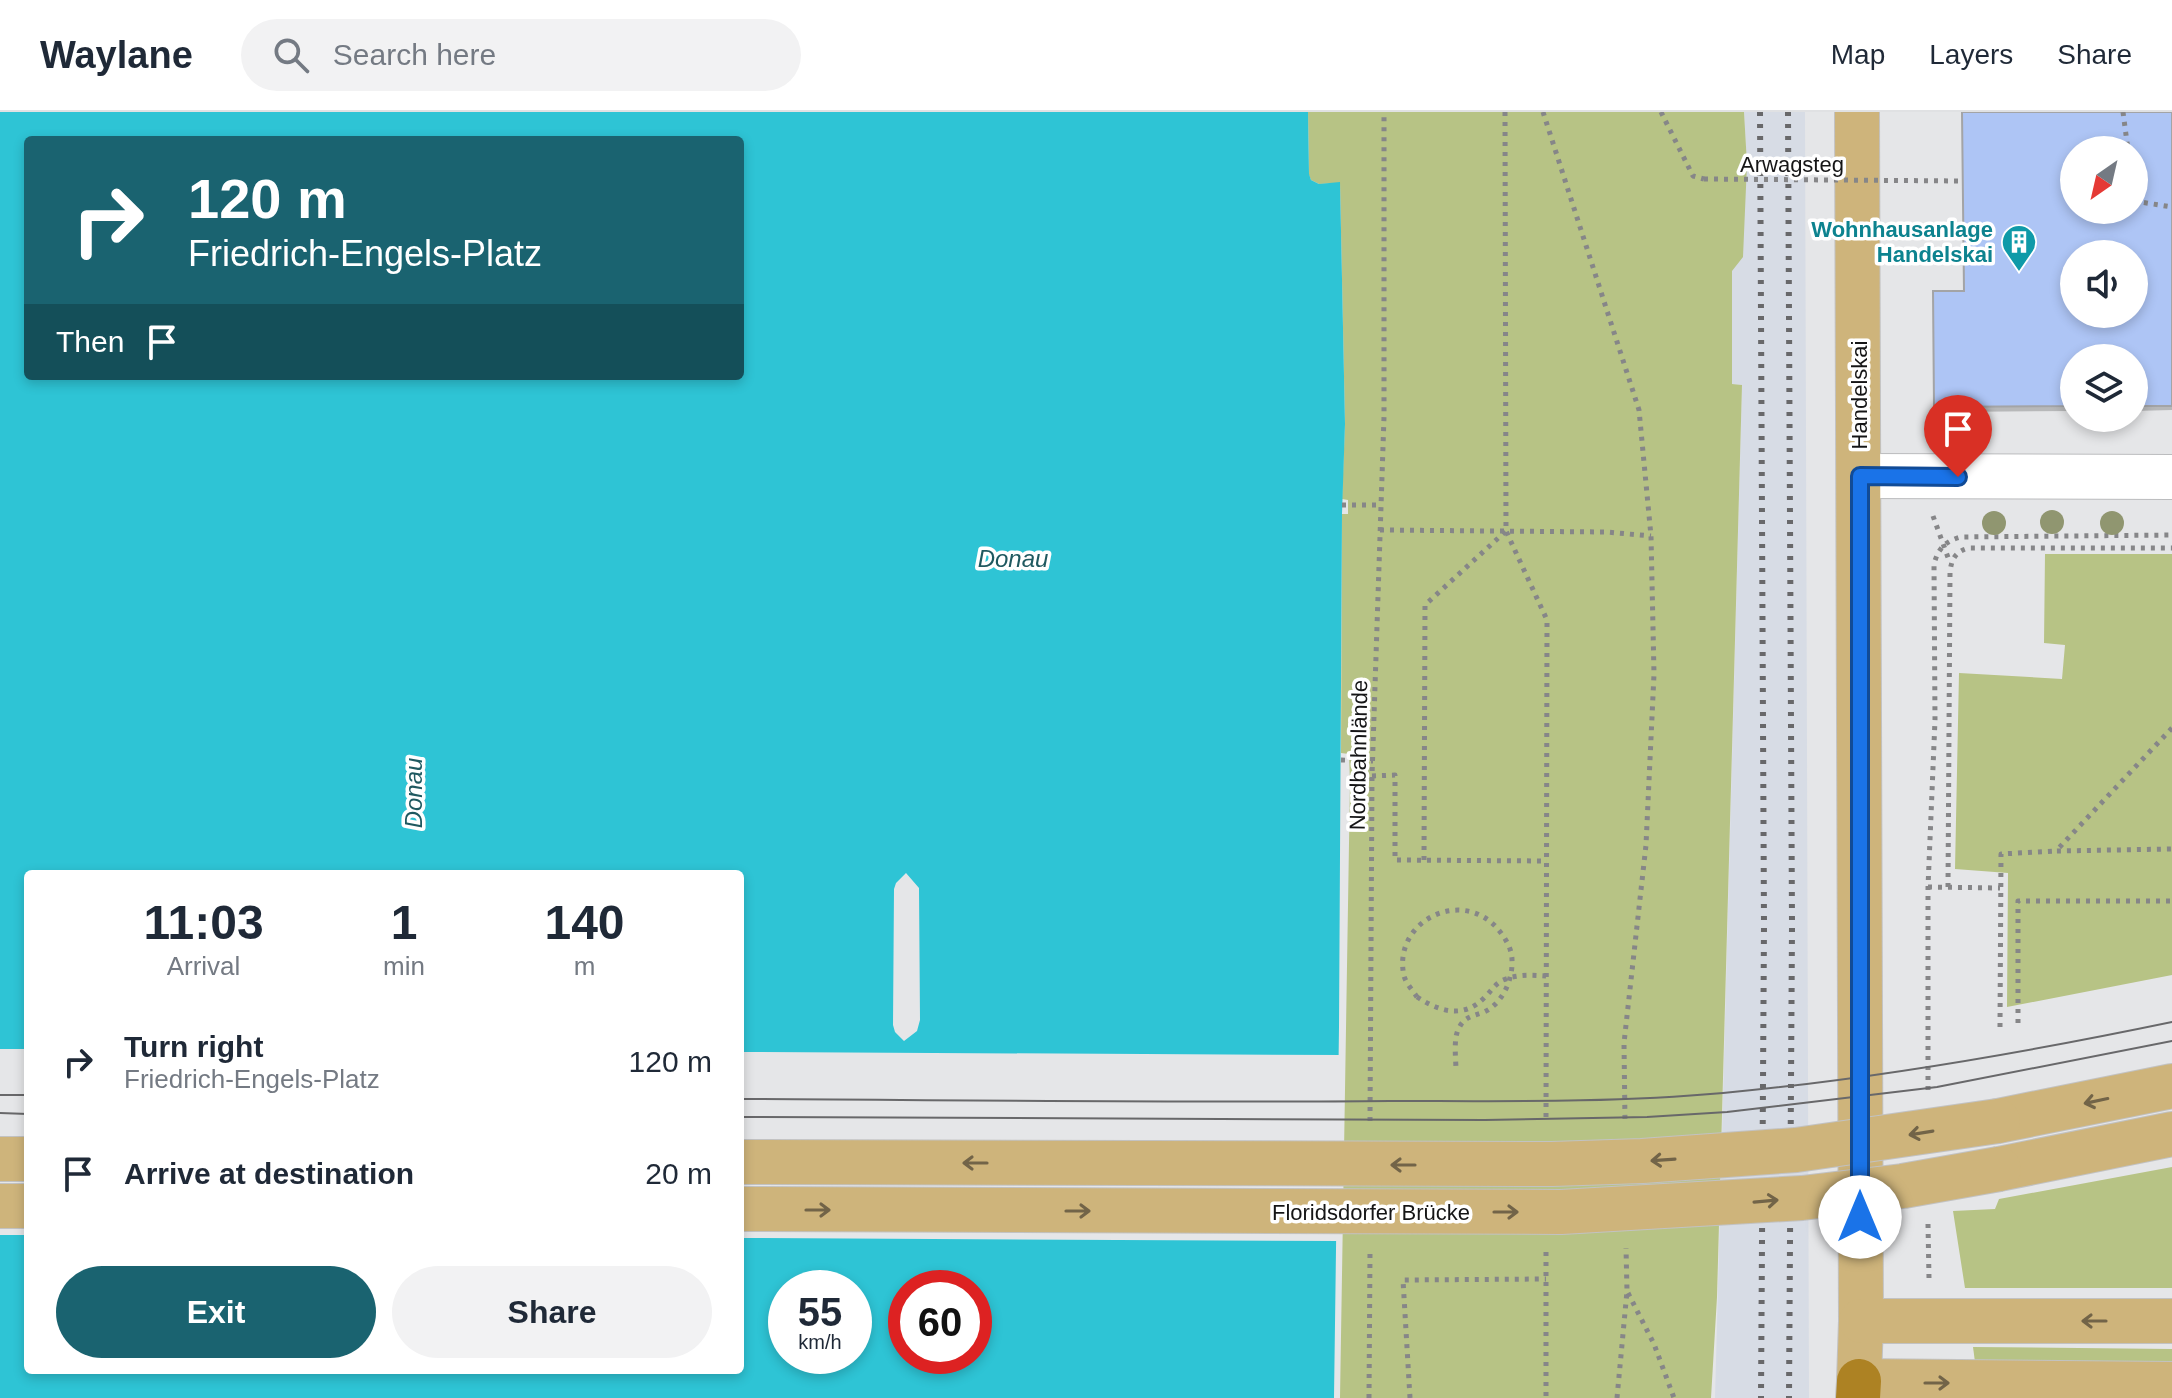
<!DOCTYPE html>
<html lang="en">
<head>
<meta charset="utf-8">
<style>
	body { margin:0; font-family:Helvetica,sans-serif; background:#f2f2f3; color:#1f2937; height:100vh; display:flex; flex-direction:column; font-size:30px; white-space:nowrap }
	* { box-sizing:border-box; margin:0 }
	p { font-size:26px; color:#747a83 }
	.icon { flex:none; width:44px; height:44px; fill:none; stroke:currentColor; stroke-width:2; stroke-linecap:round; stroke-linejoin:round }
	.map { position:relative; flex:1; overflow:hidden }
	.panel { position:absolute; left:24px; top:758px; width:720px; height:504px; display:flex; flex-direction:column; background:#fff; border-radius:8px; box-shadow:0 4px 12px #0003 }
	.panel>* { flex:none }
	.guide { position:absolute; left:24px; top:24px; width:720px; height:244px; border-radius:8px; box-shadow:0 4px 12px #0003; background:#1a6370; color:#fff; overflow:hidden }
	.needle { width:52px; rotate:214deg }
	.buttons { position:absolute; left:2060px; top:24px; display:grid; gap:16px }
	.buttons a { display:grid; place-items:center; width:88px; height:88px; border-radius:50%; background:#fff; box-shadow:0 4px 12px #0003; font-size:40px }
	.speed { position:absolute; left:768px; top:1158px; display:flex; gap:16px; font-size:40px; font-weight:700; text-align:center }
	.speed>* { display:grid; place-content:center; width:104px; height:104px; border-radius:50%; background:#fff; box-shadow:0 4px 12px #0003; line-height:1 }
	.speed small { font-size:20px; font-weight:400 }
	.speed .limit { border:12px solid #d22; background:#fff; color:#111 }
	.pin { position:absolute; display:grid; place-items:center; width:68px; height:68px; color:#fff; margin:-82px -34px; border-radius:50% 50% 50% 0; rotate:-45deg; box-shadow:0 0 8px #0007 }
	.pin .icon { rotate:45deg }
	.me { position:absolute; width:88px; margin:-44px; rotate:0deg; stroke-linejoin:round; filter:drop-shadow(0 0 6px #0008) }
	.turn { display:flex; align-items:center; gap:28px; height:168px; padding:0 32px; font-size:36px }
	.turn .icon { width:104px; height:104px; stroke-width:2.5 }
	.turn b { display:block; font-size:56px; line-height:68px }
	.then { display:flex; align-items:center; height:76px; padding:0 32px; background:#0003; gap:16px; font-size:30px }
	.eta { display:flex; justify-content:space-evenly; align-items:center; height:136px; text-align:center }
	.eta b { font-size:48px; font-weight:800; line-height:56px }
	.button { display:flex; gap:16px; margin-top:auto; padding:16px 32px }
	.button a { flex:1; height:92px; border-radius:48px; background:#1a6370; color:#fff; font-size:32px; font-weight:800; line-height:92px; text-align:center }
	.button a+a { background:#f2f2f3; color:#1f2937 }
	ul { padding:0; list-style:none }
	li { display:flex; align-items:center; gap:24px; height:112px; padding:0 32px }
	li div { flex:1 }
	li b { display:block; font-size:30px }
	li em { font-style:normal }
	header { display:flex; align-items:center; gap:48px; box-sizing:border-box; height:112px; padding:0 40px; background:#fff; border-bottom:2px solid #e0e1e3 }
	header strong { font-size:38px }
	nav { display:flex; gap:44px; margin-inline-start:auto; font-size:28px }
	.search { width:560px; height:72px; background:#f2f2f3; display:flex; align-items:center; gap:20px; box-sizing:border-box; padding:0 28px; border-radius:44px; color:#747a83; font-size:30px }
	.map>svg:first-child { display:block }
</style>
</head>
<body>
<header>
<strong>Waylane</strong>
<div class="search"><svg class="icon" aria-label="search" viewBox="0 0 24 24"><circle cx="10" cy="10" r="6"/><path d="M15 15l6 6"/></svg>Search here</div>
<nav><a>Map</a><a>Layers</a><a>Share</a></nav>
</header>
<div class="map">
<svg width="2172" height="1286" viewBox="0 0 2172 1286">
	<rect width="100%" height="100%" fill="#e5e6e8"/>
	<polygon fill="#d7dce5" points="1744,0 1805,0 1809,1286 1715,1286 1742,273 1732,272 1732,158 1747,52"/>
	<g fill="#b7c385">
		<polygon points="1308,0 1744,0 1747,52 1743,145 1732,159 1732,272 1742,273 1717,1185 1711,1286 1340,1286 1350,670 1349,642 1341,641 1342,402 1348,402 1348,388 1342,387 1345,312 1340,71 1319,72 1311,68 1309,63"/>
		<polygon points="2045,442 2172,442 2172,863 2007,895 2008,761 1955,757 1959,561 2062,567 2065,533 2044,531"/>
		<polygon points="2172,1055 2172,1176 1965,1176 1953,1099 1995,1097 1999,1087"/>
		<polygon points="1973,1235 2172,1237 2172,1251 1975,1250"/>
	</g>
	<path fill="#2ec4d5" fill-rule="evenodd" d="M0 0H1308L1309 62 1311 68 1319 72 1340 70 1345 312 1342 402 1339 915 1334 1286H0ZM28 28H740V264H28ZM906 761 919 776 920 908 917 919 904 929 895 920 893 913 894 777 896 771ZM28 762H740V1258H28ZM786 1176H854V1244H786ZM906 1176H974V1244H906Z"/>
	<g fill="#e5e6e8">
		<rect x="0" y="937" width="28" height="186"/>
		<polygon points="740,940 1343,943 1340,1129 740,1126"/>
	</g>
	<path fill="#0003" fill-rule="evenodd" d="M1964 0H2172V298L2134 299V246H2074V299L1946 300 1936 294 1966 181ZM2074 38H2134V98H2074ZM2074 142H2134V202H2074Z"/>
	<path fill="#aec5f5" stroke="#a3a4a6" stroke-width="2" fill-rule="evenodd" d="M1962 0H2172V294H2134V246H2074V294L1934 295 1933 179H1964ZM2074 38H2134V98H2074ZM2074 142H2134V202H2074Z"/>
	<g fill="none" stroke-linecap="round" stroke-linejoin="round">
		<g stroke="#bbbcbe" stroke-width="46">
			<polyline id="minor" points="1860,364 2172,365"/>
		</g>
		<g stroke="#c2c2c2" stroke-width="46">
			<g id="major">
				<polyline points="1857,0 1861,1209 1859,1269 2172,1272"/>
				<polyline points="1998,1009 2172,974"/>
				<polyline points="0,1047 28,1047"/>
				<polyline points="1999,1057 2172,1022"/>
				<polyline points="0,1094 28,1094"/>
				<polyline points="1861,1209 2172,1209"/>
			</g>
		</g>
		<g stroke="#c2c2c2" stroke-width="46">
			<polyline id="highway" points="1858,1286 1859,1269"/>
		</g>
		<g stroke="#868688" stroke-width="5" stroke-dasharray="4 6" stroke-linecap="butt">
			<polyline points="1505,0 1506,419 1547,508 1546,1010"/>
			<polyline points="1543,0 1639,298 1651,424 1654,562 1646,733 1624,931 1625,1010"/>
			<polyline points="1661,0 1693,64 1704,67"/>
			<polyline points="2123,0 2128,38"/>
			<polyline points="2134,89 2172,95"/>
			<polyline points="1342,393 1381,393"/>
			<polyline points="1933,404 1950,451"/>
			<polyline points="1380,418 1606,420 1651,424"/>
			<polyline points="2172,616 2056,739 2172,737"/>
			<polyline points="1341,648 1373,649"/>
			<polyline points="1372,664 1395,663 1395,748 1547,749"/>
			<polyline points="1424,748 1425,493 1506,419"/>
			<polyline points="1928,775 2000,776"/>
			<path d="M1948 775 1950 461C1951 447 1956 439 1969 436H2172"/>
			<path d="M1417 885C1440 900 1464 907 1485 885 1492 878 1494 873 1503 868 1518 862 1531 863 1546 864"/>
			<polyline points="2018,911 2018,789 2172,789"/>
			<polyline points="2000,915 2001,742 2056,739"/>
			<path d="M1928 978V775L1935 608 1934 452C1938 437 1945 429 1961 425L2172 423"/>
			<polyline points="1370,1009 1372,664 1384,305 1384,0"/>
			<polyline points="1928,1112 1929,1166"/>
			<polyline points="1546,1140 1546,1286"/>
			<polyline points="1628,1181 1654,1232 1674,1286"/>
			<polyline points="1369,1286 1370,1139"/>
			<polyline points="1410,1286 1403,1168 1546,1167"/>
			<polyline points="1617,1286 1627,1179 1626,1136"/>
		</g>
		<use href="#minor" stroke="#fff" stroke-width="44"/>
		<use href="#major" stroke="#ceb47b" stroke-width="44"/>
		<use href="#highway" stroke="#ad8223" stroke-width="44"/>
		<g stroke="#68686a" stroke-width="2">
			<polyline points="0,983 28,983"/>
			<path d="M740 987C957 988 1174 991 1390 989 1501 989 1613 991 1723 981 1874 967 2023 941 2172 910"/>
			<polyline points="0,1001 28,1002"/>
			<polyline points="740,1005 1485,1008 1647,1005 1727,1000 1937,975 2172,929"/>
		</g>
		<g stroke="#68686a" stroke-width="6" stroke-dasharray="4 8" stroke-linecap="butt">
			<polyline points="1760,0 1764,813 1761,1286"/>
			<polyline points="1788,0 1792,814 1789,1286"/>
		</g>
		<g stroke="#c2c2c2" stroke-width="46" stroke-linecap="butt">
			<g id="major-bridge">
				<polyline points="740,1050 1552,1052 1642,1049 1796,1038 1998,1009"/>
				<polyline points="740,1097 1561,1100 1802,1086 1903,1074 1999,1057"/>
			</g>
		</g>
		<g stroke="#868688" stroke-width="5" stroke-dasharray="4 6" stroke-linecap="butt">
			<polyline points="1704,67 1963,69"/>
			<path d="M1417 885C1413 879 1406 871 1404 864 1392 810 1460 775 1497 816 1504 824 1512 836 1512 848 1513 868 1502 892 1484 900 1473 904 1464 905 1459 916 1453 926 1456 947 1456 959"/>
		</g>
		<use href="#major-bridge" stroke="#ceb47b" stroke-width="44"/>
	</g>
	<g fill="#909670">
		<circle cx="2052" cy="410" r="12"/>
		<circle cx="1994" cy="411" r="12"/>
		<circle cx="2112" cy="411" r="12"/>
	</g>
	<defs><path id="oneway-shaft" d="M-6 0H5M1.5-3L5.5 0L1.5 3" fill="none" stroke-width="1.6" stroke-linecap="round" stroke-linejoin="round" transform="scale(2)"/></defs>
	<g stroke="#726448">
		<use href="#oneway-shaft" transform="translate(2096 989) rotate(168)"/>
		<use href="#oneway-shaft" transform="translate(1921 1021) rotate(171)"/>
		<use href="#oneway-shaft" transform="translate(1663 1048) rotate(176)"/>
		<use href="#oneway-shaft" transform="translate(975 1051) rotate(-180)"/>
		<use href="#oneway-shaft" transform="translate(1403 1053) rotate(-180)"/>
		<use href="#oneway-shaft" transform="translate(1766 1089) rotate(-5)"/>
		<use href="#oneway-shaft" transform="translate(818 1098)"/>
		<use href="#oneway-shaft" transform="translate(1078 1099)"/>
		<use href="#oneway-shaft" transform="translate(1506 1100)"/>
		<use href="#oneway-shaft" transform="translate(2094 1209) rotate(-180)"/>
		<use href="#oneway-shaft" transform="translate(1937 1271)"/>
	</g>
	<g fill="none" stroke-linecap="round" stroke-linejoin="round">
		<g stroke="#114b97" stroke-width="20">
			<polyline id="route" points="1860,1105 1860,364 1958,365"/>
		</g>
		<use href="#route" stroke="#1a73e8" stroke-width="14"/>
	</g>
	<defs>
		<g id="building-pin" transform="scale(1.8)"><path d="M0 17L-7.5 6A9.5 9.5 0 1 1 7.5 6Z" fill="#0f9aa8" stroke="#fff"/><path d="M-4-6H4V6H1V3H-1V6H-4ZM-2.5-4.3h1.7v1.8h-1.7ZM.8-4.3h1.7v1.8H.8ZM-2.5-1h1.7V.8h-1.7ZM.8-1h1.7V.8H.8Z" fill="#fff"/></g>
	</defs>
	<g fill-rule="evenodd">
		<use href="#building-pin" x="2019" y="130"/>
	</g>
	<g text-anchor="middle" stroke-width="7" stroke-linejoin="round" paint-order="stroke">
		<g font-size="22" fill="#151516" stroke="#fff">
			<text x="1792" y="60">Arwagsteg</text>
			<text transform="translate(1859 283) rotate(-90)" y="8">Handelskai</text>
			<text transform="translate(1358 643) rotate(-89)" y="8">Nordbahnlände</text>
			<text x="1371" y="1108">Floridsdorfer Brücke</text>
		</g>
		<g font-size="22" font-weight="bold" fill="#0d838f" stroke="#fff" text-anchor="end">
			<text x="1993" y="125">Wohnhausanlage<tspan x="1993" dy="25">Handelskai</tspan></text>
		</g>
		<g font-size="24" font-style="italic" fill="#1f5960" stroke="#fff">
			<text x="1013" y="455">Donau</text>
			<text transform="translate(414 681) rotate(-90)" y="8">Donau</text>
		</g>
	</g>
</svg>
<div class="buttons">
<a><svg class="needle" viewBox="-14 -14 28 28"><path d="M0-13l5 13h-10z" fill="#e53935"/><path d="M0 13l5-13h-10z" fill="#747a83"/></svg></a>
<a><svg class="icon" aria-label="sound" viewBox="0 0 24 24"><path d="M4 9h4l5-4v14l-5-4H4zM17 9q2 3 0 6"/></svg></a>
<a><svg class="icon" aria-label="layers" viewBox="0 0 24 24"><path d="M12 4l9 5-9 5-9-5zM3 14l9 5 9-5"/></svg></a>
</div>
<div class="speed"><div>55<small>km/h</small></div><div class="limit">60</div></div>
<div class="pin" style="left:1958px;top:365px;background:#d93025"><svg class="icon" aria-label="arrive" viewBox="0 0 24 24"><path d="M6 21V4h12l-3 4 3 4H6"/></svg></div>
<svg class="me" style="left:1860px;top:1105px" viewBox="-20 -20 40 40"><circle r="19" fill="#fff"/><path d="M0-13L10 11 0 6-10 11z" fill="#1a73e8"/></svg>
<div class="guide">
<div class="turn"><svg class="icon" aria-label="right" viewBox="0 0 24 24"><path d="M7 20v-9h11M14 6l5 5-5 5"/></svg><div><b>120 m</b>Friedrich-Engels-Platz</div></div>
<div class="then">Then<svg class="icon" aria-label="arrive" viewBox="0 0 24 24"><path d="M6 21V4h12l-3 4 3 4H6"/></svg></div>
</div>
<section class="panel">
<div class="eta">
<div><b>11:03</b><p>Arrival</p></div>
<div><b>1</b><p>min</p></div>
<div><b>140</b><p>m</p></div>
</div>
<ul>
<li><svg class="icon" aria-label="right" viewBox="0 0 24 24"><path d="M7 20v-9h11M14 6l5 5-5 5"/></svg><div><b>Turn right</b><p>Friedrich-Engels-Platz</p></div><em>120 m</em></li>
<li><svg class="icon" aria-label="arrive" viewBox="0 0 24 24"><path d="M6 21V4h12l-3 4 3 4H6"/></svg><div><b>Arrive at destination</b></div><em>20 m</em></li>
</ul>
<div class="button"><a>Exit</a><a>Share</a></div>
</section>
</div>
</body>
</html>
